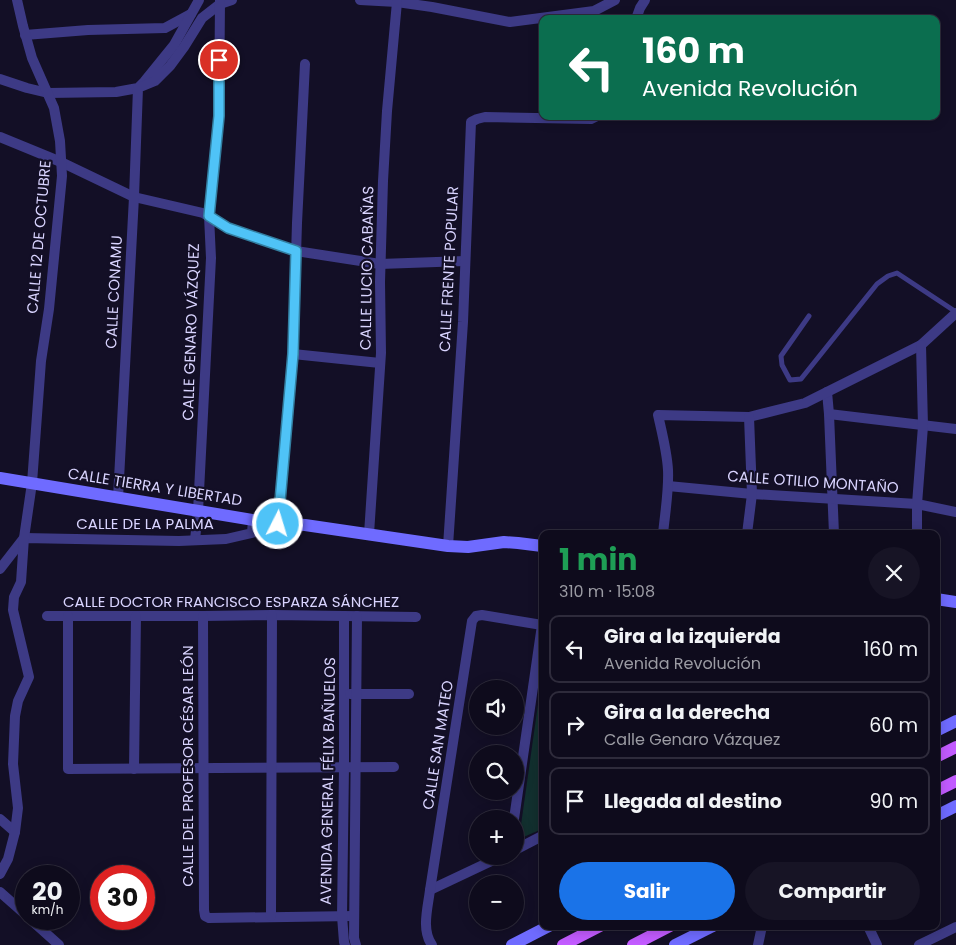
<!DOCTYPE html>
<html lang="es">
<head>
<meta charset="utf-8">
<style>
	body { margin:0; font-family:Poppins,sans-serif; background:#171425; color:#f1f3f6; height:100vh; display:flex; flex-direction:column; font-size:19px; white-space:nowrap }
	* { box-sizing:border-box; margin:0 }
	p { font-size:16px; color:#9b9ba3 }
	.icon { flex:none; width:28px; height:28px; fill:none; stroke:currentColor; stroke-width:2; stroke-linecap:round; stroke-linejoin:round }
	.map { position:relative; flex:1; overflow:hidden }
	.sheet { position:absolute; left:539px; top:530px; width:401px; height:400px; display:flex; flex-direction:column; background:#0e0b1c; border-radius:10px; box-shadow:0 2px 12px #0003,0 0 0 1px #2e2b3b }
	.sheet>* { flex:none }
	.hud { position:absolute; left:539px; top:15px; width:401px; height:105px; border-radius:10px; box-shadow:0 2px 12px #0003,0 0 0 1px #2e2b3b; background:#0b6e4f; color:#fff; overflow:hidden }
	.fabs { position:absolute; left:469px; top:680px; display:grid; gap:10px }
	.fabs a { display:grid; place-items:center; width:55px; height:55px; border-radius:50%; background:#0e0b1c; box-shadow:0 2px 12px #0003,0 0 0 1px #2e2b3b; font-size:25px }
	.speed { position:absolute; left:15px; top:865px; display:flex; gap:10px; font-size:25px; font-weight:700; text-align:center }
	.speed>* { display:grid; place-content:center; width:65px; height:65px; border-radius:50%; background:#0e0b1c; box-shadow:0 2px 12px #0003,0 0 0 1px #2e2b3b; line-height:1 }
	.speed small { font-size:12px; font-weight:400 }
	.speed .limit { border:8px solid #d22; background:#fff; color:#111 }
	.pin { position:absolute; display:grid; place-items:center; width:42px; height:42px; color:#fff; margin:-21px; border:2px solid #fff; border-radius:50%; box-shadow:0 1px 5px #0007 }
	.me { position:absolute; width:55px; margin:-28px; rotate:5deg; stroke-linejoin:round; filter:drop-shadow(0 0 4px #0008) }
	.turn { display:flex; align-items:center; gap:18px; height:105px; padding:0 20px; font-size:22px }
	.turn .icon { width:65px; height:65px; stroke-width:2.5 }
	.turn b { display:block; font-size:35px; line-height:42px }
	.round { display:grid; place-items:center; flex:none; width:52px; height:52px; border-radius:26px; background:#171425 }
	.headline { display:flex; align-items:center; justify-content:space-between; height:85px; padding:0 20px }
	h1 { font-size:30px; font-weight:700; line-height:38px; color:#1e9e55 }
	.action { display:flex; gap:10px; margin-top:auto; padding:10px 20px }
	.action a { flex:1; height:58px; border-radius:30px; background:#1a73e8; color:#fff; font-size:20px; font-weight:700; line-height:58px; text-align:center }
	.action a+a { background:#171425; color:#f1f3f6 }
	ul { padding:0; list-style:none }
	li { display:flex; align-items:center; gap:15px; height:68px; margin:0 10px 8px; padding:0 10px; border:2px solid #2e2b3b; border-radius:10px }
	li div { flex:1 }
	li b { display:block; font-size:19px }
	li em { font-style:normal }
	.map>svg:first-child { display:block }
</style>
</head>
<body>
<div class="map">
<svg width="956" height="945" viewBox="0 0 956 945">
	<rect width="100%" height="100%" fill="#130f26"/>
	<polygon fill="#12302f" points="542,676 542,829 519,839"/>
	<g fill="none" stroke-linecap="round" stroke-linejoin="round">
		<polyline stroke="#3d3a85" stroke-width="5" points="809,316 781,356 782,365 790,380 801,379 877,284 888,276 897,273 956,312"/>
		<g stroke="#3d3a85" stroke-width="10">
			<polyline points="360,0 397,2 432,7 510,22 594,11 615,0"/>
			<polyline points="636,19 640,8 645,0"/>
			<polyline points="25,35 88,30 165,28 191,14"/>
			<polyline points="0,79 27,88 48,93 116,92 138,88 144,82 174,45 199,0"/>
			<polyline points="0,137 61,162 134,197 203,213 228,228 296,251 380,264 465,261"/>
			<polyline points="293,354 380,363"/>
			<polyline points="827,392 829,414 834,534"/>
			<polyline points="829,414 956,429"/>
			<polyline points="668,486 752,494 917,504 956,512"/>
			<polyline points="118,498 134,197 138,88 155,81 170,66 184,47 202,18 220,4 232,0"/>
			<polyline points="278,524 293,354 297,223 305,64"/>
			<polyline points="369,534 381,353 380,282 383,181 387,111 397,2"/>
			<path d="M663 534C665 513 669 491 668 470 667 452 662 433 658 415L749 417 805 403 921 345 956 313"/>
			<polyline points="747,534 752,494 749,417"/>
			<polyline points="917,534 917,504 923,426 921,345"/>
			<polyline points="195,540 198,511 211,258 209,216 219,116 220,1"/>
			<polyline points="448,546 463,322 471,122 477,119 485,117 591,119 597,116"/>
			<polyline points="0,569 24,538 179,541 226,539 252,533 253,520"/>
			<polyline points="47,616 203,616 272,615 416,617"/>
			<polyline points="68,616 68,769 394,767"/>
			<polyline points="203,616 204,910 205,916 209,918 354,916"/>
			<polyline points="344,616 344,767 342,916 344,942 345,945"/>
			<polyline points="350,694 409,694"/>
			<polyline points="134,769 136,616"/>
			<polyline points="0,819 15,832"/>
			<polyline points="514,819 542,625"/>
			<polyline points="515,850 542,836"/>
			<polyline points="0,874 8,859 15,832 18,808 13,764 15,716 18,701 29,677 13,610 14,597 21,582 24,538 32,483 41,361 49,309 62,176 60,141 54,108 32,58 23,26 17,0"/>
			<polyline points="430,890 502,856"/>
			<polyline points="0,892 26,915"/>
			<polyline points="271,916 272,615"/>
			<polyline points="30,919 59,945"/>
			<polyline points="868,926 877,945"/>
			<polyline points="356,945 354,938 357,616"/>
			<path d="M432 945C421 930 428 907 430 890L472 621 476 616 482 615 542 625"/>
			<polyline points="758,945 762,926"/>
			<polyline points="919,945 956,927"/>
		</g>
		<g stroke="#6f6bff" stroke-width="12">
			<polyline points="0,478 265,522 305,525 448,546 468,547 504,542 518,543 542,546"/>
			<polyline points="936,599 956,602"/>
			<polyline points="936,731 956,721"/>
			<polyline points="936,816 956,806"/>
			<polyline points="512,945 549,926"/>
			<polyline points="675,945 713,926"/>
		</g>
		<g stroke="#c25bff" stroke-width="12">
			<polyline points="936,757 956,747"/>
			<polyline points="936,791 956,781"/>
			<polyline points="563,945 600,926"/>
			<polyline points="633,945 670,926"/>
		</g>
	</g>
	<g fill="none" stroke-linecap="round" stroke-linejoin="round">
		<g stroke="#337fa1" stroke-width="12">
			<polyline id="route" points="219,60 219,116 209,216 228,228 296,251 293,354 278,524"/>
		</g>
		<use href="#route" stroke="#4fc3f7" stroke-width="9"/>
	</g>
	<g text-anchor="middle" stroke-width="4.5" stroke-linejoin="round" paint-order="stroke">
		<g font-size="15" fill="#d9d4ff" stroke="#130f26">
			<text transform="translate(39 237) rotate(-85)" y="5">CALLE 12 DE OCTUBRE</text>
			<text transform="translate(367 268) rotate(-89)" y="5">CALLE LUCIO CABAÑAS</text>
			<text transform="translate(449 269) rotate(-87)" y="5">CALLE FRENTE POPULAR</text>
			<text transform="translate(114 292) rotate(-87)" y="5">CALLE CONAMU</text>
			<text transform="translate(191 332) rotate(-88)" y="5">CALLE GENARO VÁZQUEZ</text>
			<text transform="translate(813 482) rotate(4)" y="5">CALLE OTILIO MONTAÑO</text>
			<text transform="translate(155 487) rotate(9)" y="5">CALLE TIERRA Y LIBERTAD</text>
			<text x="145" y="529">CALLE DE LA PALMA</text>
			<text x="231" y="607">CALLE DOCTOR FRANCISCO ESPARZA SÁNCHEZ</text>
			<text transform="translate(438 745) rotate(-81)" y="5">CALLE SAN MATEO</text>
			<text transform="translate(188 766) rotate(-90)" y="5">CALLE DEL PROFESOR CÉSAR LEÓN</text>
			<text transform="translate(328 781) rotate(-89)" y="5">AVENIDA GENERAL FÉLIX BAÑUELOS</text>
		</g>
	</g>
</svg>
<div class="fabs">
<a><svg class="icon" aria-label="sound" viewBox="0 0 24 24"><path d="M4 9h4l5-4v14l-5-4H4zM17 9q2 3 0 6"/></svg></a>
<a><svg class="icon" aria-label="search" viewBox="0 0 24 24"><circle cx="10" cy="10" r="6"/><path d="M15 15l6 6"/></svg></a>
<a>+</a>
<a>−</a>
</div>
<div class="speed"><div>20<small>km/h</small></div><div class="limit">30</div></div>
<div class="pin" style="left:219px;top:60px;background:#d93025"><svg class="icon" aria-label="arrive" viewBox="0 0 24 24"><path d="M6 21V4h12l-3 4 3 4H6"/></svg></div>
<svg class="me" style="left:278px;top:524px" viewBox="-20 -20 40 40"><circle r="17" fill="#4fc3f7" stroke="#fff" stroke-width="3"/><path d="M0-11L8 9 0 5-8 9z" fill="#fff"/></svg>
<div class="hud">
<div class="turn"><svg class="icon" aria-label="left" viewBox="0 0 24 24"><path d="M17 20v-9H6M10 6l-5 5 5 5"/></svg><div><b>160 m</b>Avenida Revolución</div></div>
</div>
<section class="sheet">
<div class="headline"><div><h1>1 min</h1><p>310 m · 15:08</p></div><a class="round"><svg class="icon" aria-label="close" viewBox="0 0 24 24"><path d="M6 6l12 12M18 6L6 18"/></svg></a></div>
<ul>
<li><svg class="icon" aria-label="left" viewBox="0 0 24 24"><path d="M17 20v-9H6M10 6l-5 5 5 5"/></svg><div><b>Gira a la izquierda</b><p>Avenida Revolución</p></div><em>160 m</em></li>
<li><svg class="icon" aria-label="right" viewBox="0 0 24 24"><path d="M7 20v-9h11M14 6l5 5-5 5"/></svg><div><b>Gira a la derecha</b><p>Calle Genaro Vázquez</p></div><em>60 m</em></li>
<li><svg class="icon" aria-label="arrive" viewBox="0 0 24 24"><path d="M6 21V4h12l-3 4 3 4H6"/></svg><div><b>Llegada al destino</b></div><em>90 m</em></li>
</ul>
<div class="action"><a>Salir</a><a>Compartir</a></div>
</section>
</div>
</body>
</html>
